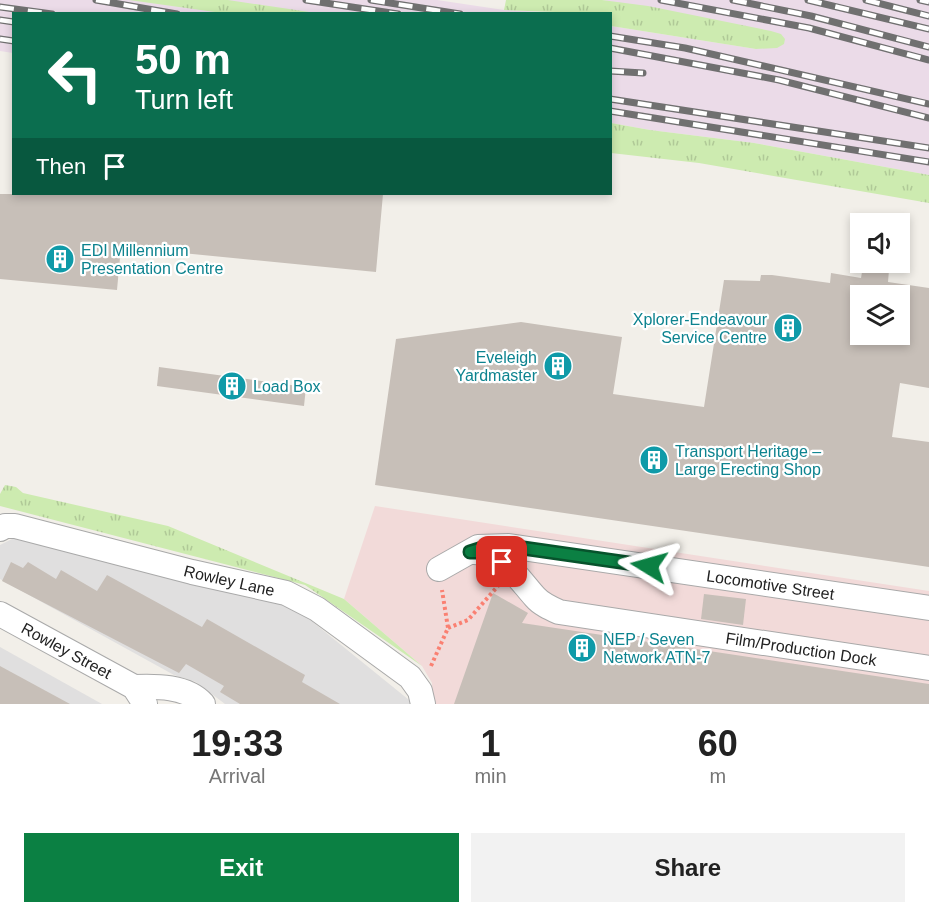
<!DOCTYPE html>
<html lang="en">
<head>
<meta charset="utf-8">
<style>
	body { margin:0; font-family:Arial,sans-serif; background:#f2f2f2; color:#222; height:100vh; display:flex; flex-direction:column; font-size:22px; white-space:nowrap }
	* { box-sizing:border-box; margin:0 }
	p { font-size:20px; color:#767676 }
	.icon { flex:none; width:33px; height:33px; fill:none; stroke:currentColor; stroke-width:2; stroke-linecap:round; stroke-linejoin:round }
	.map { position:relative; height:704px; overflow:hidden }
	.sheet { display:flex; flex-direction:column; background:#fff; flex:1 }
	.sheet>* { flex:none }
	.hud { position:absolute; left:12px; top:12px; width:600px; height:183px; border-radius:0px; box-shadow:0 3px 9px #0003; background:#0b6e4f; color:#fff; overflow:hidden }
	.fabs { position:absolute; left:850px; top:213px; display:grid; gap:12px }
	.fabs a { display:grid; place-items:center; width:60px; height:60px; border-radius:0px; background:#fff; box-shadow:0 3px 9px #0003; font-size:30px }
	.pin { position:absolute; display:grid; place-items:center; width:51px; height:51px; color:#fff; margin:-26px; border-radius:12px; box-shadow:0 3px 9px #0006 }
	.me { position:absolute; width:66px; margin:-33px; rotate:278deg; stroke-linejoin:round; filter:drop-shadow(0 0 4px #0008) }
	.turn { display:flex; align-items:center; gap:21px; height:126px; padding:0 24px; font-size:27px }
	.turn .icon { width:78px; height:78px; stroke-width:2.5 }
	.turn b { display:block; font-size:42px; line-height:51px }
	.then { display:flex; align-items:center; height:57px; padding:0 24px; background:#0003; gap:12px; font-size:22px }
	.eta { display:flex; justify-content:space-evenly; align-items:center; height:102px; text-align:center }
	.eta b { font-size:36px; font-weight:700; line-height:42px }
	.button { display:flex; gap:12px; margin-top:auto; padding:12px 24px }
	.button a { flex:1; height:69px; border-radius:0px; background:#0b8043; color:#fff; font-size:24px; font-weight:700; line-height:69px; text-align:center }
	.button a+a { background:#f2f2f2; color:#222 }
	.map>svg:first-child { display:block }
</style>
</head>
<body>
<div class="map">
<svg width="929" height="704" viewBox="0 0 929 704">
	<defs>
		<pattern id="grass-tufts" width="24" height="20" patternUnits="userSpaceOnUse" patternTransform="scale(1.5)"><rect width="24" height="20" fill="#cdebb0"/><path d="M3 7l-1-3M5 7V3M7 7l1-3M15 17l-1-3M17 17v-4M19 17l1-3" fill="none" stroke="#b0c997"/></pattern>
	</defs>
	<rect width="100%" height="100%" fill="#f2efe9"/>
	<g fill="#e0dfdf">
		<polygon points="14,538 293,606 414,704 225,704 196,682 174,675 0,579 0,545"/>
		<polygon points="0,647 102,704 0,704"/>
	</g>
	<polygon fill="#f2dad9" points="375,506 929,591 929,704 433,704 432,683 422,666 344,599"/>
	<g fill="#ebdbe8">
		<polygon points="0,0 437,0 504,10 554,13 14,14 13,53 0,51"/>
		<polygon points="602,0 929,0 929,175 754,143 650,130 611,123 611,26 756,49 692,16"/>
	</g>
	<g fill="url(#grass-tufts)">
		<polygon points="129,0 228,0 316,13 222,13"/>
		<polygon points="506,0 602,0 648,6 771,31 781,34 785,39 784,44 777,48 756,49 611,26 610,14 504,10"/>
		<polygon points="611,123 650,130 754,143 929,175 929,203 699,163 611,153"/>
		<polygon points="5,485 16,487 23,493 168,526 344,599 422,666 305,585 0,506 0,494"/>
	</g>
	<g fill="#c7bfb8" fill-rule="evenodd">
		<polygon points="0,194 383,194 376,272 121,247 117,290 0,279"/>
		<path d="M863 266 889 270 888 282 929 288V388L900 383 892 437 929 442V567L375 485 396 339 521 322 622 337 613 394 704 407 724 280 760 281 761 275H772L830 283 831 273 861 278ZM861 296H900V334H861Z"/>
		<polygon points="159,367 306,387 304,406 157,386"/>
		<polygon points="11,562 23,568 28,562 56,579 61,570 97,591 107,575 202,627 207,619 305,675 302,682 340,704 240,704 220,692 224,686 186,664 179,673 2,581"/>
		<polygon points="493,593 528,613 522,623 929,684 929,704 454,704"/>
		<polygon points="704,594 746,599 743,625 701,619"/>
		<polygon points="0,666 70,704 0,704"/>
	</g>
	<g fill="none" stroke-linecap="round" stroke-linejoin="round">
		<g stroke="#a9a9a9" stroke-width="26">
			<g id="minor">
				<path id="s1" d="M0 529 5 526H15L192 572 286 593 317 609 410 677 420 691 423 704"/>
				<path id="s2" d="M472 552C502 551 518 578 535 597 541 604 550 608 559 612L929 668"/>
				<path id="s3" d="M439 569 478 547 509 546 929 608"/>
				<path id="s4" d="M0 614 134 687 145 704"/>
				<path d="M134 687C156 686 187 686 203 704"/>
			</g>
		</g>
		<g stroke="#fa8072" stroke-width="4" stroke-dasharray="3 3" stroke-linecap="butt">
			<polyline points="448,628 468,620 498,586"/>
			<polyline points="431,666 448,628 442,590"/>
		</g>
		<use href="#minor" stroke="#fff" stroke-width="24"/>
		<g stroke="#707070" stroke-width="7">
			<g id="rail">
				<polyline points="96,0 177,14"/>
				<polyline points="306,0 398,14"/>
				<polyline points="371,0 460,14"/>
				<polyline points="661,0 809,28 929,60"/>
				<polyline points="733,0 811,16 929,47"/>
				<polyline points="808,0 929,29"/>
				<polyline points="866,0 929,16"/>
				<polyline points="920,0 929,2"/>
				<polyline points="0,7 52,14"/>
				<polyline points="0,20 14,22"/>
				<polyline points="610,36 685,48 929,104"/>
				<polyline points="0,39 14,41"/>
				<polyline points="610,48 779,80 929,118"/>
				<polyline points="610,71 643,73"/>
				<polyline points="610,99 929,148"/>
				<polyline points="610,111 929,162"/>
			</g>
		</g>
		<use href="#rail" stroke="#fff" stroke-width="4.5" stroke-dasharray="14" stroke-linecap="butt"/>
	</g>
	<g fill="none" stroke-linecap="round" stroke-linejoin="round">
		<g stroke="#07532c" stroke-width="15">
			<polyline id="route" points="502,562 479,552 470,552 492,545 509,546 649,566"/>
		</g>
		<use href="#route" stroke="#0b8043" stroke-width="10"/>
	</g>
	<defs>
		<g id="building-disc" transform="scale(1.5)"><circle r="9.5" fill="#0f9aa8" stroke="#fff"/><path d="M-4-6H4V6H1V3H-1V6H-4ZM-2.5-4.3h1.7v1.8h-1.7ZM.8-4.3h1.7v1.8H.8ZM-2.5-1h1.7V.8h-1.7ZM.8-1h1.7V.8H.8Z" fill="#fff"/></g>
	</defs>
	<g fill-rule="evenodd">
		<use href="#building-disc" x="60" y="259"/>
		<use href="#building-disc" x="788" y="328"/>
		<use href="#building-disc" x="558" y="366"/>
		<use href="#building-disc" x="232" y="386"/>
		<use href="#building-disc" x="654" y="460"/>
		<use href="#building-disc" x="582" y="648"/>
	</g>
	<g text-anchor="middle" stroke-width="4.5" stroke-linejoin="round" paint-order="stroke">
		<g font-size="16" fill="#0d838f" stroke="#fff" text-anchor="start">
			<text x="81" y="256">EDI Millennium<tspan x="81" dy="18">Presentation Centre</tspan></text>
			<text x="767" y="325" text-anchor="end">Xplorer-Endeavour<tspan x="767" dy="18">Service Centre</tspan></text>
			<text x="537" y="363" text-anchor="end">Eveleigh<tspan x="537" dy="18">Yardmaster</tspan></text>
			<text x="253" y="392">Load Box</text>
			<text x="675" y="457">Transport Heritage –<tspan x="675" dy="18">Large Erecting Shop</tspan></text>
			<text x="603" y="645">NEP / Seven<tspan x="603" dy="18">Network ATN-7</tspan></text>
		</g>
		<g font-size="16" fill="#222" stroke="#fff">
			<text dy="6" stroke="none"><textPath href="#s1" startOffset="237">Rowley Lane</textPath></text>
			<text dy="6" stroke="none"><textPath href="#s3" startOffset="340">Locomotive Street</textPath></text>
			<text dy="6" stroke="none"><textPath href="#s2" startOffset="354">Film/Production Dock</textPath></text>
			<text dy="6" stroke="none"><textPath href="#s4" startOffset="76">Rowley Street</textPath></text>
		</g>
	</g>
</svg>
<div class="fabs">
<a><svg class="icon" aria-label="sound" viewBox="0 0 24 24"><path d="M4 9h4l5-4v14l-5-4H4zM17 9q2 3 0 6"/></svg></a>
<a><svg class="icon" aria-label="layers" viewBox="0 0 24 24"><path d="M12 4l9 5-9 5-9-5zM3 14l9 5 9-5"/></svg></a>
</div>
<div class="pin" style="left:502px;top:562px;background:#d93025"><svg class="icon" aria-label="arrive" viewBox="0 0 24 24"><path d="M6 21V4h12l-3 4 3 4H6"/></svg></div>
<svg class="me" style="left:649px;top:566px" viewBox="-20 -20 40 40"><path d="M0-17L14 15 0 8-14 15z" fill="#0b8043" stroke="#fff" stroke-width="4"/></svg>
<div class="hud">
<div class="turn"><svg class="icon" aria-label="left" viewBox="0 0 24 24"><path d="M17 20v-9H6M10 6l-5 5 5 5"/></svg><div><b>50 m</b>Turn left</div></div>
<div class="then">Then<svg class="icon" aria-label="arrive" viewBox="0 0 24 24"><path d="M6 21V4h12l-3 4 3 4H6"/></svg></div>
</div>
</div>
<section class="sheet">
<div class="eta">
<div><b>19:33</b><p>Arrival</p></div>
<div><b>1</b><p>min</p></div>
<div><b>60</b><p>m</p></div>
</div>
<div class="button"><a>Exit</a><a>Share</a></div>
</section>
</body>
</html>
